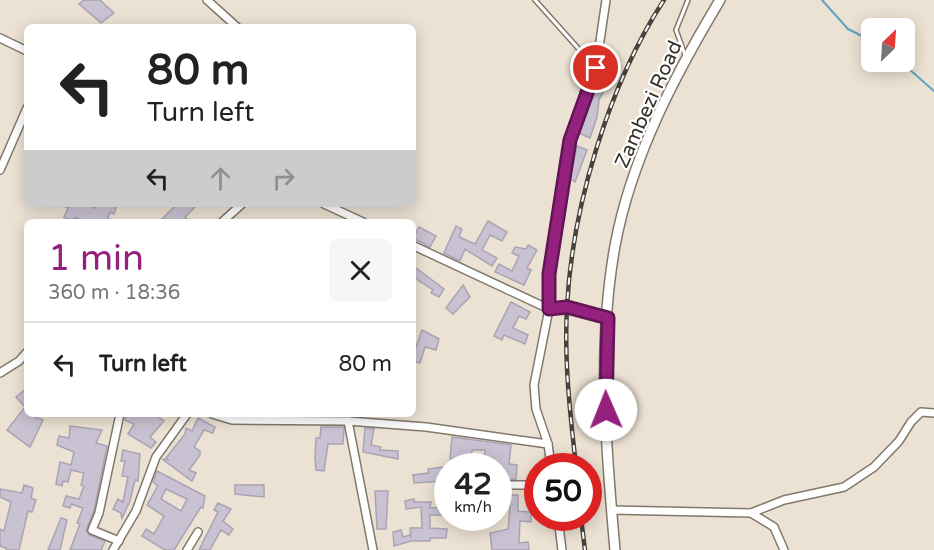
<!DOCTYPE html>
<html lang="en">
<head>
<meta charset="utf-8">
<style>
	body { margin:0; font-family:"Varela Round",sans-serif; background:#f6f6f6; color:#222; height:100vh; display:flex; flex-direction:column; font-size:22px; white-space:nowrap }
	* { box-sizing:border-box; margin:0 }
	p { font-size:20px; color:#767676 }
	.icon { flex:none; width:33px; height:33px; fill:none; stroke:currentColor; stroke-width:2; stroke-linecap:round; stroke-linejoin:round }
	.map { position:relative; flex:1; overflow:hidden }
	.side { position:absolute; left:24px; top:219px; width:392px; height:198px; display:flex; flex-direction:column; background:#fff; border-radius:9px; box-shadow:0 3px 15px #0003 }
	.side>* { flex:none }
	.guide { position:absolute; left:24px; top:24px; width:392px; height:183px; border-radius:9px; box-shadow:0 3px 15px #0003; background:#fff; color:#222; overflow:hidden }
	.needle { width:39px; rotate:25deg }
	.buttons { position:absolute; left:861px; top:18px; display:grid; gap:12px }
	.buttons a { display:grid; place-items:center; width:54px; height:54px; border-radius:9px; background:#fff; box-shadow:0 3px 15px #0003; font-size:30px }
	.speed { position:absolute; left:434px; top:453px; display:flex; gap:12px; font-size:30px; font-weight:700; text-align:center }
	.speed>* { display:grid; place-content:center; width:78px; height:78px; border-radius:50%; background:#fff; box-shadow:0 3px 15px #0003; line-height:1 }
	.speed small { font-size:15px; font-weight:400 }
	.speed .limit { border:9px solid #d22; background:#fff; color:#111 }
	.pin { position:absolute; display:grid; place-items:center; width:51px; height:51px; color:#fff; margin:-26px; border:3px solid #fff; border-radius:50%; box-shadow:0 2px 6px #0007 }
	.me { position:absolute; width:66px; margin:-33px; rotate:359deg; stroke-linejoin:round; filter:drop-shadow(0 0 4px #0008) }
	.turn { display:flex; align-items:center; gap:21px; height:126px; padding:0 24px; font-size:27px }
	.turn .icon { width:78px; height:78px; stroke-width:2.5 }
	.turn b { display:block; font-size:42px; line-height:51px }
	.lanes { display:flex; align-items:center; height:57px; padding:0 24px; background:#0003; justify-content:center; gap:30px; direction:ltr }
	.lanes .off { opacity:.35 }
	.round { display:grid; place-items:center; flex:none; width:63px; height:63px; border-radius:9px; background:#f6f6f6 }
	.head { display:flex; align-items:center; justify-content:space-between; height:102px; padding:0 24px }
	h1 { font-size:36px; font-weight:600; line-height:45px; color:#95217f }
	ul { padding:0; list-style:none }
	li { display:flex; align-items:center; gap:18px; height:84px; padding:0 24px; border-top:2px solid #e0e0e0 }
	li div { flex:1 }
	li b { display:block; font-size:22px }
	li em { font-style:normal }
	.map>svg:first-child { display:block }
</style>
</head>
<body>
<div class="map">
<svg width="934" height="550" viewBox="0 0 934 550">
	<rect width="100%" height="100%" fill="#ece2d3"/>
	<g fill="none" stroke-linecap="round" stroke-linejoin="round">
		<g stroke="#5ea3bf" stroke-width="2">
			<polyline points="822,0 848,29 872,41"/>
			<polyline points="901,62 934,91"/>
		</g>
	</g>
	<g fill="#c9c2d2" stroke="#aaa3b3" stroke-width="1.5" fill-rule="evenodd">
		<polygon points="84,0 100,0 114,13 101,23 79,4"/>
		<polygon points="602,76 609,79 599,100 597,117 590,138 579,133 597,81 600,82"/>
		<polygon points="577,146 587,150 575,182 570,179"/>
		<polygon points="59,204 84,204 95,208 96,204 117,204 114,214 110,212 107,222 85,222 75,217 73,221 64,217 68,208"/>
		<polygon points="177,204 198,204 185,217 190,222 159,222"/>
		<polygon points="488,221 507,232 502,241 490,235 482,250 497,258 492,266 465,249 460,261 444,253 456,226 462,229 459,237 475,244"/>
		<polygon points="419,227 436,236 430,247 413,238"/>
		<polygon points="528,245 537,250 527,268 531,270 524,285 495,272 499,264 512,271 519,256 512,253 515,247 526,249"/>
		<polygon points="412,265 444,289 439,297 431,293 433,290 412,276"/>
		<polygon points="463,285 470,297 453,314 446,308"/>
		<polygon points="511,302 530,312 526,319 519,316 513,328 528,335 525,344 504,335 502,340 494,336"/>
		<polygon points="422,330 439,339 436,350 425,347 420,363 412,361 412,358"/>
		<polygon points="27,388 27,414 43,420 30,447 7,430 25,407 16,397"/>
		<polygon points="126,414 154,414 164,421 150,437 156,442 151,448 128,434 134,424 125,420"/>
		<polygon points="198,418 215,427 213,433 204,430 194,447 200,451 200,455 189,470 196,473 192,481 162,459 168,460 166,458 185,434 186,428 192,431"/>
		<polygon points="70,426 102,430 96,443 107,446 94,511 86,530 89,535 105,541 101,550 70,550 80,524 77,523 83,508 71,504 70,508 63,506 66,496 79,499 84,486 81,485 84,473 71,470 68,482 63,481 62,486 56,484 60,462 71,465 74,452 57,445 59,436 69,438"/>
		<polygon points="321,427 343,427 344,429 343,444 328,444 324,471 316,470 315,457 316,438 320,438"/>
		<polygon points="365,428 374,429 371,445 381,447 380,450 398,451 398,459 363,452"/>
		<polygon points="452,437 511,445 509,464 517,465 516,479 498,482 500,466 483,466 485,450 472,450 471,462 450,459"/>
		<polygon points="123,450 140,454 138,481 135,480 130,501 122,518 121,513 113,509 118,499 123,502 128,477 122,476 125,461 121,461"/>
		<polygon points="442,467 445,481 414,483 413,475 429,473 428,469"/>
		<path d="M157 471 205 496 203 508 201 507 174 550H165L142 536 146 529 154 534 164 516 147 505 158 486 153 482ZM166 489 187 499 181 511 161 499Z"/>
		<polygon points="24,485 33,488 31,498 36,500 32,512 28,511 19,550 6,550 6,548 0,546 0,529 4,531 11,502 0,497 0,489 22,493"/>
		<polygon points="235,485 264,485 264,497 235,494"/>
		<polygon points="375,491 388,491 386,529 377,529"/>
		<polygon points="501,495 518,495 518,511 531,512 531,522 520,521 519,543 528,542 529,550 492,550 490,533 508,529 510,506 502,506"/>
		<polygon points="414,499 414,502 431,502 430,508 446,507 446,515 430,515 430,528 447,529 446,538 430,538 430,541 411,541 394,546 393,532 401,530 403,537 410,535 411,538 410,528 422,528 421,507 406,509 405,501"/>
		<polygon points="218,503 231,509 223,521 233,529 229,535 221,530 210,550 199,550 218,512 214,510"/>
		<polygon points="61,518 67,520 60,550 48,550"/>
	</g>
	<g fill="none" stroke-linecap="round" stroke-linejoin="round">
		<g stroke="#82786b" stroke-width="6">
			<g id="service">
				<polyline points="535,0 594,66"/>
				<polyline points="685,55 676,30 688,0"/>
			</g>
		</g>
		<g stroke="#82786b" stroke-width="10">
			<g id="minor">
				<polyline points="207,0 237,27"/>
				<polyline points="0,38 27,51"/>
				<polyline points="0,170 27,108"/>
				<polyline points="324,204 363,222"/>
				<polyline points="222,222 242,204"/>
				<polyline points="412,245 549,309 567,307 608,318"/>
				<polyline points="0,373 19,361 27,352"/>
				<polyline points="212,414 232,420 348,421"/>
				<polyline points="551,466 548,444 536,409 534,385 549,309 549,274 570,140 596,68 606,0"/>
				<polyline points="503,485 537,485"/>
				<polyline points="611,510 751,513 784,500 844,487 874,467 899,441 911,422 921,412 934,413"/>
				<polyline points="751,513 774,527 784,550"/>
				<polyline points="558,518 562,550"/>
				<polyline points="119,541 92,530 99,513 120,414"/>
				<polyline points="113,550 136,511 156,457 187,414"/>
				<polyline points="187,550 198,532"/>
				<polyline points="373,550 348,421 426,427 548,444"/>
			</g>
		</g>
		<g stroke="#82786b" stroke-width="12">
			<path id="secondary" d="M615 550C606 450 597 345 615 246 631 158 675 75 720 0"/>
		</g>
		<use href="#service" stroke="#fff" stroke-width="3"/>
		<use href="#minor" stroke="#fff" stroke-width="7"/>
		<use href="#secondary" stroke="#fff" stroke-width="9"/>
		<g stroke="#48433c" stroke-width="4.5">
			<g id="rail">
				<path d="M576 466C570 413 564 360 567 307 572 207 609 84 664 0"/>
				<polyline points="581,518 585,550"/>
			</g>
		</g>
		<use href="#rail" stroke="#fff" stroke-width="2" stroke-dasharray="7" stroke-linecap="butt"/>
	</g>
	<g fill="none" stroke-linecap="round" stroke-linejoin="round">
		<g stroke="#611553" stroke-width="15">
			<polyline id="route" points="596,68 570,140 549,274 549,309 567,307 608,318 606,410"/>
		</g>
		<use href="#route" stroke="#95217f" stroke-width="10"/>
	</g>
	<g text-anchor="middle" stroke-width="4.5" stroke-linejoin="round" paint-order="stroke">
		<g font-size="20" fill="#35312b" stroke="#fff">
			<text transform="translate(648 104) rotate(-66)" y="7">Zambezi Road</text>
		</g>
	</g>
</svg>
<div class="buttons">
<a><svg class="needle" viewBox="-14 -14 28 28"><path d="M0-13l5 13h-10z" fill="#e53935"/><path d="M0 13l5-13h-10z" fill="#767676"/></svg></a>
</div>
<div class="speed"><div>42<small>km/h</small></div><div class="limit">50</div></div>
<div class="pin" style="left:596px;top:68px;background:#d93025"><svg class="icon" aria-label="arrive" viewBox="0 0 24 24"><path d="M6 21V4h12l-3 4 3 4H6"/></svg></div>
<svg class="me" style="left:606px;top:410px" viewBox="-20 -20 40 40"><circle r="19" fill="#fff"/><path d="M0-13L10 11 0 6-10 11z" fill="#95217f"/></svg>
<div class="guide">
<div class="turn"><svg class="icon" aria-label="left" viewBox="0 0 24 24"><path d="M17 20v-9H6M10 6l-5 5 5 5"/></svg><div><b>80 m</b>Turn left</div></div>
<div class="lanes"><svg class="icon" aria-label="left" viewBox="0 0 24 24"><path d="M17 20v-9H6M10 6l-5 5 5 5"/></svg><svg class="icon off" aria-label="ahead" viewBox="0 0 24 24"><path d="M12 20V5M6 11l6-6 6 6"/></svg><svg class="icon off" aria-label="right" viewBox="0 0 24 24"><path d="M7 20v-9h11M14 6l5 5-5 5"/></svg></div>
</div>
<section class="side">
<div class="head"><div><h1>1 min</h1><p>360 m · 18:36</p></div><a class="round"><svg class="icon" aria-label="close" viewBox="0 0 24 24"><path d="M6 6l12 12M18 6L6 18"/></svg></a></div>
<ul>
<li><svg class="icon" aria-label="left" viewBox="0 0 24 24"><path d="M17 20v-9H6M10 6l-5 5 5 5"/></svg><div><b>Turn left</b></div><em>80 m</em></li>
</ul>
</section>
</div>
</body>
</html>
